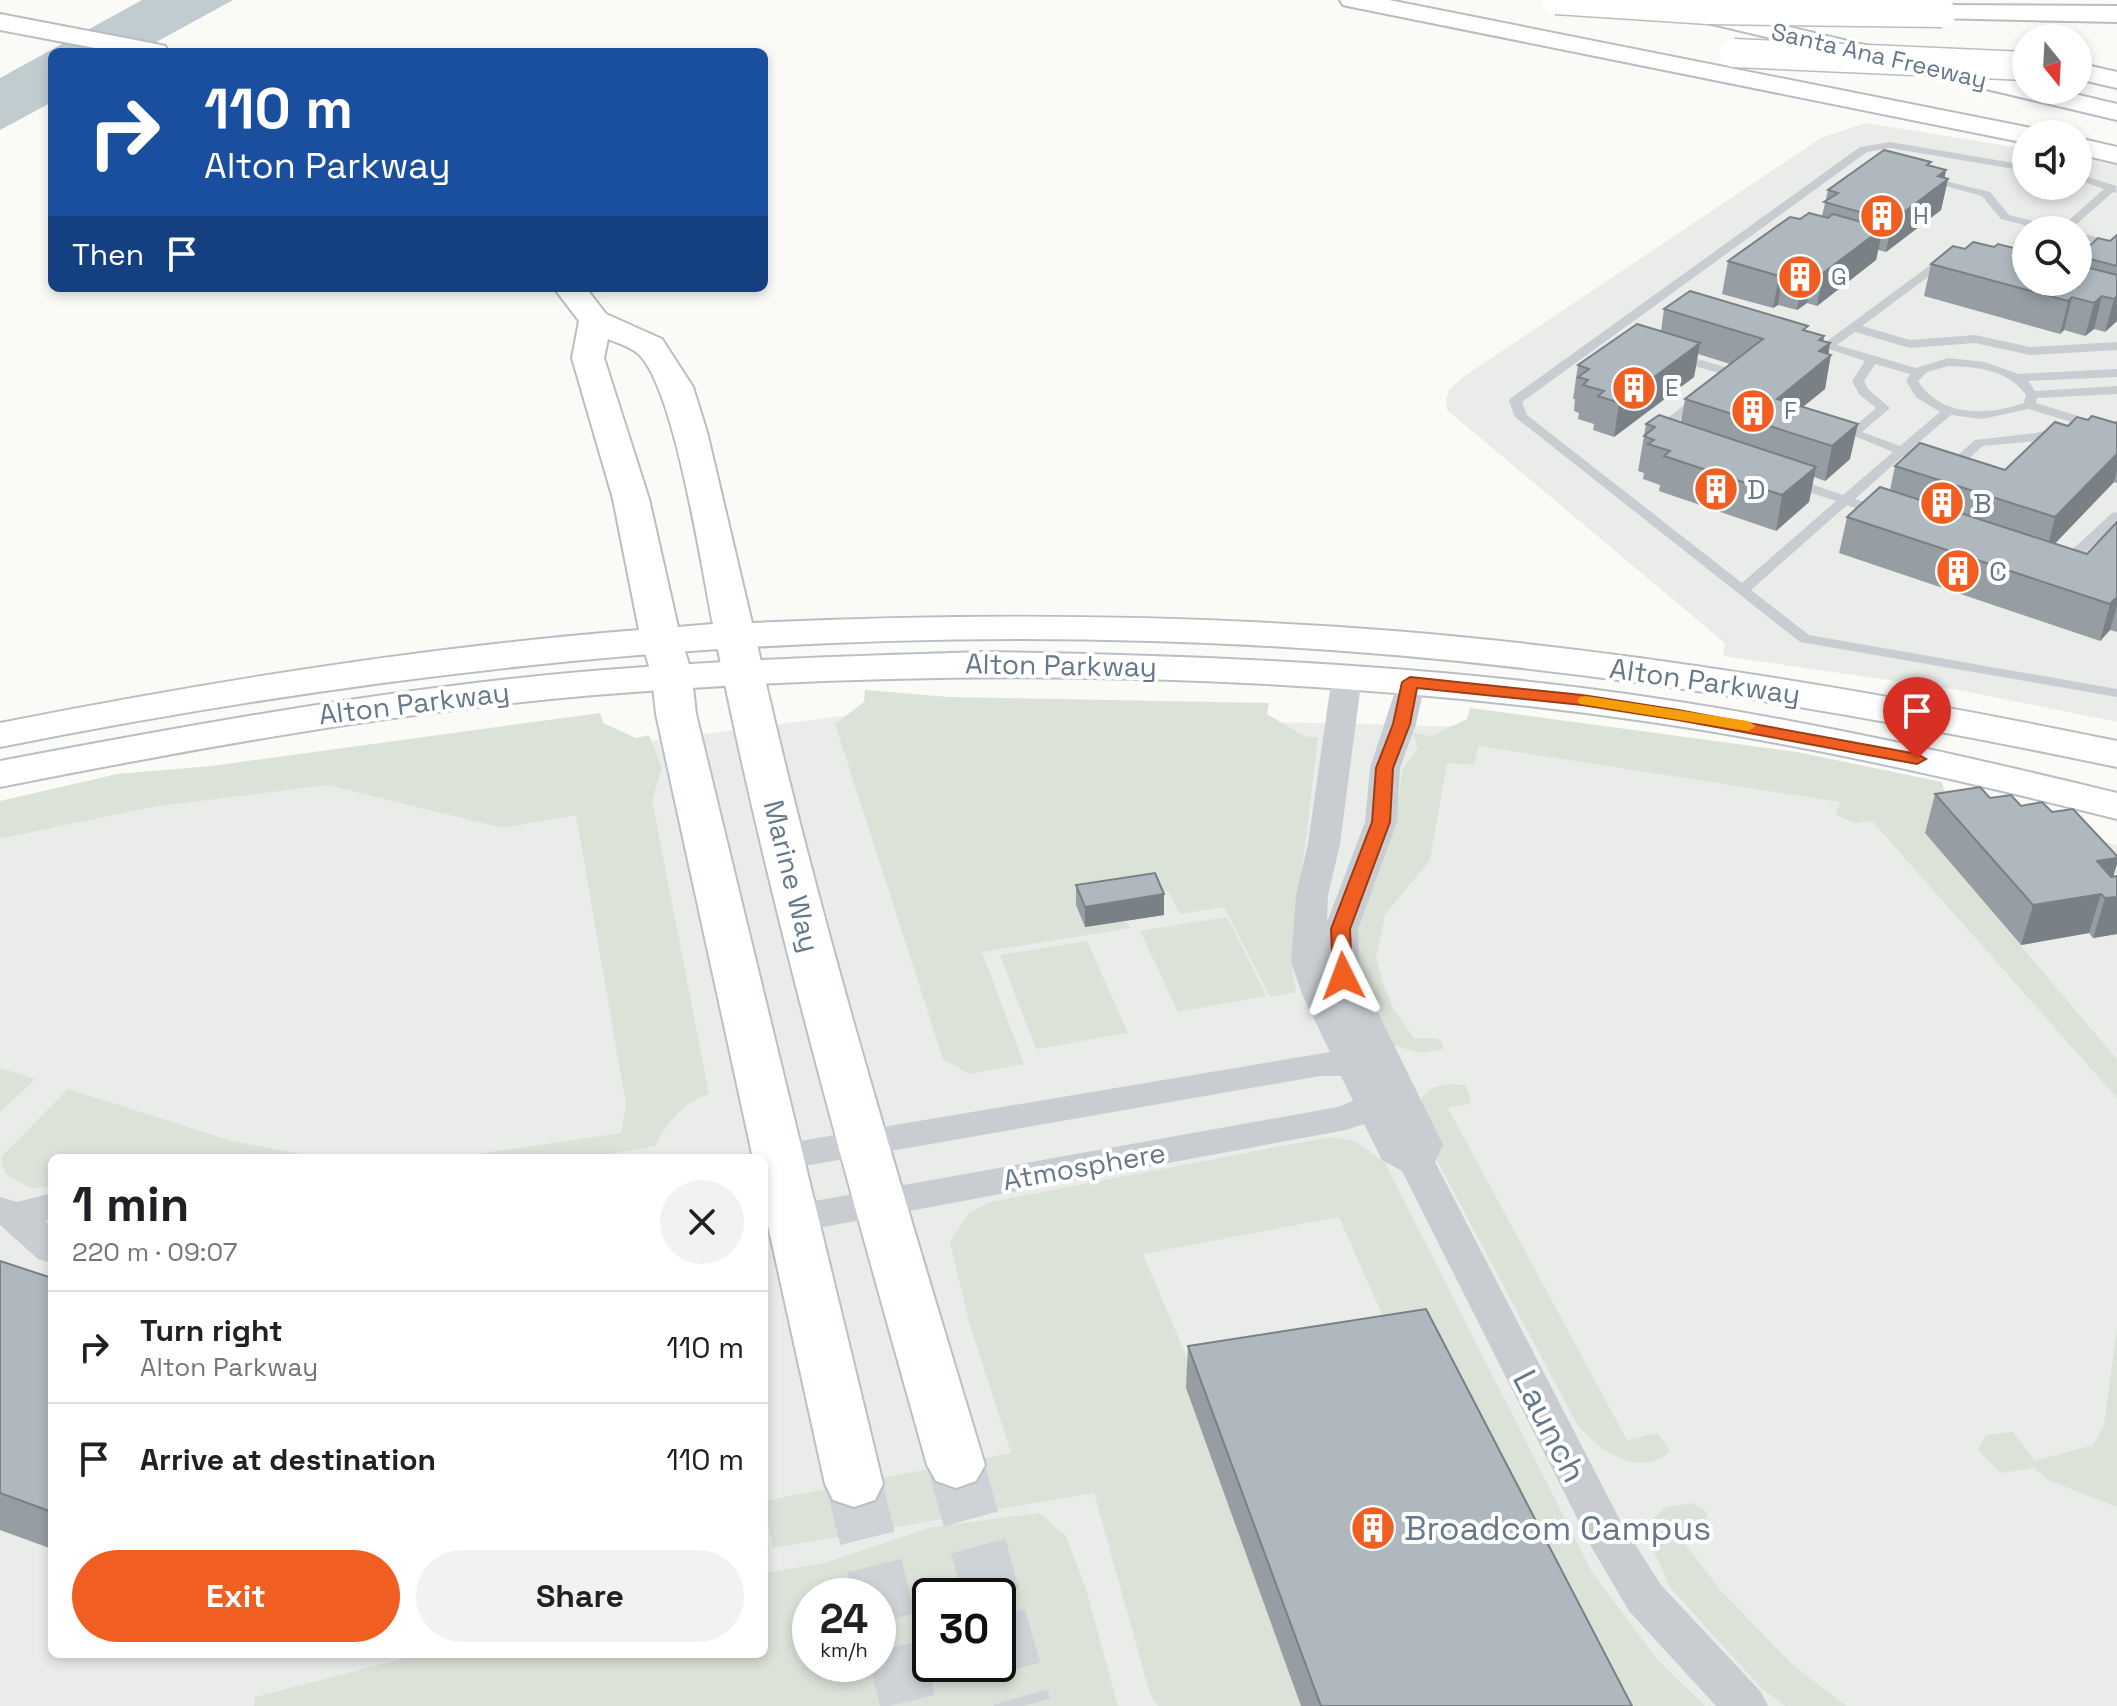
<!DOCTYPE html>
<html lang="en">
<head>
<meta charset="utf-8">
<style>
	body { margin:0; font-family:"Space Grotesk",sans-serif; background:#f2f2f2; color:#202124; height:100vh; display:flex; flex-direction:column; font-size:30px; white-space:nowrap }
	* { box-sizing:border-box; margin:0 }
	p { font-size:26px; color:#757577 }
	.icon { flex:none; width:44px; height:44px; fill:none; stroke:currentColor; stroke-width:2; stroke-linecap:round; stroke-linejoin:round }
	.map { position:relative; flex:1; overflow:hidden }
	.details { position:absolute; left:48px; top:1154px; width:720px; height:504px; display:flex; flex-direction:column; background:#fff; border-radius:12px; box-shadow:0 4px 12px #0003 }
	.details>* { flex:none }
	.banner { position:absolute; left:48px; top:48px; width:720px; height:244px; border-radius:12px; box-shadow:0 4px 12px #0003; background:#1a4fa0; color:#fff; overflow:hidden }
	.needle { width:52px; rotate:162deg }
	.fabs { position:absolute; left:2012px; top:24px; display:grid; gap:16px }
	.fabs a { display:grid; place-items:center; width:80px; height:80px; border-radius:50%; background:#fff; box-shadow:0 4px 12px #0003; font-size:40px }
	.speed { position:absolute; left:792px; top:1578px; display:flex; gap:16px; font-size:40px; font-weight:700; text-align:center }
	.speed>* { display:grid; place-content:center; width:104px; height:104px; border-radius:50%; background:#fff; box-shadow:0 4px 12px #0003; line-height:1 }
	.speed small { font-size:20px; font-weight:400 }
	.speed .limit { border:4px solid #111; border-radius:12px; background:#fff; color:#111 }
	.pin { position:absolute; display:grid; place-items:center; width:68px; height:68px; color:#fff; margin:-82px -34px; border-radius:50% 50% 50% 0; rotate:-45deg; box-shadow:0 0 8px #0007 }
	.pin .icon { rotate:45deg }
	.me { position:absolute; width:88px; margin:-44px; rotate:357deg; stroke-linejoin:round; filter:drop-shadow(0 0 6px #0008) }
	.turn { display:flex; align-items:center; gap:28px; height:168px; padding:0 24px; font-size:36px }
	.turn .icon { width:104px; height:104px; stroke-width:2.5 }
	.turn b { display:block; font-size:56px; line-height:68px }
	.then { display:flex; align-items:center; height:76px; padding:0 24px; background:#0003; gap:16px; font-size:30px }
	.round { display:grid; place-items:center; flex:none; width:84px; height:84px; border-radius:42px; background:#f2f2f2 }
	.overview { display:flex; align-items:center; justify-content:space-between; height:136px; padding:0 24px }
	h1 { font-size:48px; font-weight:700; line-height:60px }
	.cta { display:flex; gap:16px; margin-top:auto; padding:16px 24px }
	.cta a { flex:1; height:92px; border-radius:48px; background:#f05e21; color:#fff; font-size:32px; font-weight:700; line-height:92px; text-align:center }
	.cta a+a { background:#f2f2f2; color:#202124 }
	ul { padding:0; list-style:none }
	li { display:flex; align-items:center; gap:24px; height:112px; padding:0 24px; border-top:2px solid #e0e0e0 }
	li div { flex:1 }
	li b { display:block; font-size:30px }
	li em { font-style:normal }
	.map>svg:first-child { display:block }
</style>
</head>
<body>
<div class="map">
<svg width="2117" height="1706" viewBox="0 0 2117 1706">
	<rect width="100%" height="100%" fill="#fafaf7"/>
	<g fill="#eaecea" fill-rule="evenodd">
		<path d="M1866 123 2026 149V186H2078V158L2117 164V722L1959 690 1723 656 1725 643 1447 410 1446 400 1449 390 1463 377 1821 138ZM2026 230H2078V282H2026Z"/>
		<path d="M872 712 1476 727 1945 797 2117 845V1059L1944 855 2117 1076V1706H0V839L152 807ZM52 1158H764V1654H52ZM810 1596H878V1664H810ZM930 1596H998V1664H930Z"/>
	</g>
	<g fill="#dbe2d8" fill-rule="evenodd">
		<polygon points="865,690 949,697 1269,703 1267,714 1304,736 1318,738 1291,960 1296,992 1270,997 1224,907 1180,914 1168,891 1077,905 1085,927 1126,920 1130,928 982,952 1024,1064 969,1074 943,1059 835,724 864,702"/>
		<polygon points="1470,708 1797,752 1942,782 1952,829 1926,834 2117,1059 2117,1098 1872,821 1854,823 1836,815 1840,802 1479,746 1474,765 1447,763 1430,860 1385,915 1376,957 1383,984 1394,1010 1414,1038 1437,1038 1443,1043 1443,1049 1420,1053 1385,1043 1345,936 1350,913 1396,827 1402,770 1418,748 1413,733 1431,736 1467,719"/>
		<path d="M600 713 603 723 636 738 649 735 662 768 652 800 709 1094C684 1102 667 1122 655 1146L585 1158H451L621 1133 626 1105 576 815 503 828 327 785 152 807 0 839V801L117 774 211 766Z"/>
		<polygon points="1227,917 1266,996 1178,1012 1140,931"/>
		<polygon points="1087,941 1128,1033 1036,1049 1000,955"/>
		<polygon points="0,1068 35,1079 0,1112"/>
		<path d="M1466 1085 1472 1103 1448 1108 1627 1440 1657 1433 1670 1451C1638 1480 1599 1450 1577 1424L1415 1119C1421 1087 1434 1083 1466 1085Z"/>
		<polygon points="68,1089 232,1141 322,1158 52,1158 52,1186 32,1189 5,1173 1,1157"/>
		<polygon points="1330,1137 1352,1140 1384,1161 1592,1572 1655,1657 1705,1706 1601,1706 1400,1355 1339,1217 1143,1254 1199,1386 1301,1706 1158,1706 1150,1694 1094,1493 773,1548 764,1501 1011,1453 969,1322 950,1242 969,1213 990,1202"/>
		<polygon points="2117,1327 2117,1507 2048,1480 2034,1468 2001,1473 1978,1450 1986,1435 2013,1432 2035,1461 2093,1445 2104,1426"/>
		<polygon points="1693,1503 1707,1512 1708,1535 1681,1539 1722,1592 1791,1663 1846,1706 1785,1706 1761,1688 1670,1587 1651,1545 1651,1522 1664,1508"/>
		<path d="M1039 1513 1066 1536 1086 1589 1118 1706H254L255 1697 421 1654H764V1573L824 1563 933 1527ZM810 1596H878V1664H810ZM930 1596H998V1664H930Z"/>
	</g>
	<polygon fill="#c1ccd1" points="142,0 233,0 138,52 52,52 52,102 0,130 0,78"/>
	<g fill="none" stroke-linecap="round" stroke-linejoin="round">
		<g stroke="#ced3d7" stroke-width="56" stroke-dasharray="56 28" stroke-linecap="butt">
			<polyline points="956,1465 992,1596"/>
			<polyline points="854,1484 909,1706"/>
			<polyline points="998,1616 1023,1706"/>
		</g>
		<g stroke="#bbc0c5" stroke-width="4">
			<g id="secondary">
				<path d="M735 623 749 627 755 635C817 916 902 1190 985 1465L976 1481 956 1488 936 1481 927 1465C850 1190 771 916 715 635L721 627Z"/>
				<path d="M661 628 675 632C691 655 693 686 696 714L883 1484 875 1500 854 1507 833 1500 825 1484 764 1207V1158H753L656 714 652 676 641 640 647 632Z"/>
			</g>
		</g>
		<g stroke="#babec2" stroke-width="4">
			<g id="primary">
				<polygon points="0,14 156,44 165,46 169,52 116,52 0,30"/>
				<path d="M554 288H586L606 314 662 339 693 387 707 432 752 623C966 613 1180 614 1394 631 1637 651 1878 692 2117 741V767C1798 700 1476 650 1151 641 761 629 381 671 0 747V723C212 681 424 647 639 630L613 499 572 358 579 321ZM608 339C617 343 628 346 636 352 674 380 702 572 713 624L678 627 649 499 604 358Z"/>
				<path d="M984 652C1184 655 1384 663 1582 688 1763 711 1941 750 2117 793V819C1961 780 1804 744 1644 721 1296 671 944 666 594 695 394 712 197 748 0 787V761C196 724 393 688 592 671 722 660 853 656 984 652Z"/>
			</g>
		</g>
		<g stroke="#b9bdc1" stroke-width="4">
			<g id="highway">
				<polygon points="1340,0 1389,0 2026,127 2036,129 2039,134 2026,134 2026,143 1352,7 1343,5"/>
				<polygon points="1687,3 2026,83 2026,90 2058,90 2117,104 2117,120 1678,16 1674,11 1678,6"/>
				<polygon points="1942,5 2117,6 2117,22 1933,18 1929,13 1933,8"/>
				<polygon points="2078,63 2117,72 2117,88 2078,79"/>
				<polygon points="2078,138 2117,147 2117,163 2078,154"/>
			</g>
		</g>
		<g fill="#c9cdd1" fill-rule="evenodd">
			<path d="M1890 142 2026 165V171L1890 148 1867 152 1522 402 1527 415 1742 583 1836 501 1787 485V479H1797L1843 495 1893 452 1847 433 1876 408 1859 394 1852 381 1865 361 1805 341 1811 337 1826 342 1933 263 1952 262V266L1940 268 1862 326 1910 340 1975 335 2030 347 2117 342V350L2030 355 1975 343 1910 348 1855 332 1837 345 1916 368 1948 358 1984 362 2019 374 2117 369V377L2028 381 2035 391 2117 386V394L2037 398 2036 403 2117 428V436L2029 409 1982 419 1951 415 1910 450 1932 458V464H1922L1903 456 1855 499 1885 509V515H1875L1847 505 1751 590 1809 635 2117 689V697L1800 642 1515 417 1509 401 1511 398 1860 147ZM1875 364 1910 374 1906 381 1916 397 1940 412 1900 446 1862 432 1890 408 1868 389 1864 381ZM1948 366C1977 367 2007 369 2026 395L2024 403C1987 416 1941 417 1918 381L1927 372Z"/>
			<polygon points="2078,174 2116,186 2117,193 2113,192 2070,230 2044,230 2001,219 1982,196 1920,179 1925,176 1990,192 2009,215 2060,228 2104,189 2078,180"/>
			<polygon points="2078,232 2117,243 2117,249 2078,238"/>
			<polygon points="1677,353 1732,369 1734,372 1719,386 1711,386 1711,380 1719,373 1673,360 1673,354"/>
			<polygon points="1698,394 1702,395 1702,401 1662,435 1654,435 1654,429"/>
			<polygon points="2059,427 2063,428 2063,434 2037,441 1983,446 1954,471 1944,471 1943,468 1975,440 2036,433"/>
			<polygon points="2117,512 2117,523 2070,567 2060,567 2060,561 2112,513"/>
		</g>
		<g fill="#c9cdd1" fill-rule="evenodd">
			<polygon points="1347,667 1357,670 1362,676 1340,844 1328,895 1327,922 1365,822 1370,768 1400,676 1410,673 1420,676 1425,682 1416,724 1400,768 1397,822 1358,929 1360,976 1443,1145 1435,1162 1622,1524 1661,1585 1761,1692 1768,1706 1716,1706 1629,1611 1592,1548 1402,1171 1382,1160 1364,1124 1346,1130 764,1238 764,1210 1338,1107 1353,1101 1341,1076 1320,1076 764,1173 764,1158 747,1158 751,1151 764,1147 1330,1052 1302,994 1291,962 1296,895 1308,844 1332,676 1337,670"/>
			<polygon points="52,1193 52,1219 45,1221 52,1227 52,1263 38,1259 0,1225 0,1197 17,1202"/>
		</g>
		<use href="#secondary" fill="#fff" fill-rule="evenodd"/>
		<use href="#primary" fill="#fff" fill-rule="evenodd"/>
		<use href="#highway" fill="#fff" fill-rule="evenodd"/>
		<g stroke="#b9bdc1" stroke-width="31" stroke-linecap="butt">
			<g id="highway-bridge">
				<polyline points="1556,0 1709,10 1942,13"/>
				<polyline points="1734,53 2026,66"/>
			</g>
		</g>
		<use href="#highway-bridge" stroke="#fff" stroke-width="28"/>
	</g>
	<g fill="#969ea4">
		<polygon points="1930,166 1944,178 1948,179 1941,210 1886,252 1878,250 1876,260 1817,306 1807,303 1797,310 1778,305 1773,308 1722,294 1728,261 1800,219 1822,216 1828,190"/>
		<polygon points="2117,235 2117,321 2105,332 2094,329 2085,336 2064,330 2060,334 1924,296 1931,264 1965,249 2078,282 2078,256 2110,241"/>
		<polygon points="1664,309 1807,331 1824,336 1823,341 1830,343 1825,389 1803,407 1850,459 1825,481 1814,477 1809,502 1776,531 1659,491 1660,485 1643,479 1644,473 1638,471 1646,424 1681,422 1685,399 1730,364 1698,354 1694,377 1614,437 1593,430 1594,424 1578,419 1579,413 1574,411 1575,399 1573,399 1578,365 1661,331"/>
		<polygon points="2088,420 2116,423 2117,422 2117,483 2114,482 2055,543 2087,554 2117,522 2117,632 2110,630 2100,641 1839,553 1847,517 1890,490 1895,466 2005,470 2068,426"/>
		<polygon points="1935,794 1990,798 2052,812 2117,856 2117,864 2113,876 2117,876 2117,934 2093,938 2089,933 2021,945 1925,833"/>
		<polygon points="1076,885 1164,894 1164,915 1085,927 1076,905"/>
		<polygon points="0,1261 52,1278 52,1549 0,1530"/>
		<polygon points="1188,1346 1632,1706 1301,1706 1186,1388"/>
	</g>
	<g fill="#7a8186">
		<polygon points="1946,170 1944,182 1948,179 1941,210 1886,252 1892,221 1938,176"/>
		<polygon points="1883,228 1876,260 1817,306 1823,273"/>
		<polygon points="1814,270 1807,303 1797,310 1803,278"/>
		<polygon points="1783,272 1778,305 1773,308 1779,276"/>
		<polygon points="2102,296 2094,329 2085,336 2094,303"/>
		<polygon points="2117,296 2117,321 2105,332 2114,299"/>
		<polygon points="2072,297 2064,330 2060,334 2068,301"/>
		<polygon points="1824,336 1822,350 1830,343 1827,358 1831,355 1825,389 1776,428 1777,399 1819,340"/>
		<polygon points="1700,343 1694,377 1614,437 1619,403"/>
		<polygon points="1858,424 1850,459 1825,481 1832,446"/>
		<polygon points="2117,454 2117,470 2114,482 2046,553 2055,517"/>
		<polygon points="1816,467 1809,502 1776,531 1782,495"/>
		<polygon points="2117,597 2117,606 2110,630 2100,641 2110,604"/>
		<polygon points="2117,858 2117,864 2107,898 2101,894 2089,933 2021,945 2033,905 2097,861"/>
		<polygon points="1164,894 1164,915 1085,927 1085,907"/>
		<polygon points="2117,897 2117,934 2093,938 2105,898"/>
	</g>
	<g fill="#afb8bf" stroke="#7a8186" stroke-width="2">
		<polygon points="1884,150 1931,162 1927,165 1946,170 1938,176 1948,179 1892,221 1824,202 1838,193 1828,190"/>
		<polygon points="1809,213 1828,218 1833,214 1883,228 1823,273 1814,270 1803,278 1783,272 1779,276 1728,261 1790,217 1800,219"/>
		<polygon points="2117,235 2117,266 2078,256 2098,238 2110,241"/>
		<polygon points="1973,242 1994,247 1998,244 2026,251 2026,282 2078,282 2078,265 2117,275 2117,296 2114,299 2102,296 2094,303 2072,297 2068,301 1931,264 1953,246 1965,249"/>
		<polygon points="1690,291 1808,326 1803,330 1824,336 1819,340 1830,343 1819,351 1831,355 1777,399 1858,424 1832,446 1685,399 1763,339 1664,309"/>
		<polygon points="1637,324 1700,343 1619,403 1598,396 1604,391 1583,385 1588,380 1578,377 1589,369 1578,365"/>
		<polygon points="1659,415 1816,467 1782,495 1664,456 1670,451 1648,444 1654,440 1644,436 1655,427 1646,424"/>
		<polygon points="2092,416 2116,423 2117,422 2117,454 2055,517 1895,466 1920,443 2005,470 2055,422 2068,426 2077,417 2088,420"/>
		<polygon points="1880,487 2087,554 2117,522 2117,597 2110,604 1847,517"/>
		<polygon points="1980,787 1990,798 2011,795 2021,806 2042,802 2052,812 2073,809 2117,856 2117,858 2097,861 2111,877 2117,876 2117,897 2105,898 2101,894 2033,905 1935,794"/>
		<polygon points="1155,873 1164,894 1085,907 1076,885"/>
		<polygon points="0,1261 52,1278 52,1512 0,1493"/>
		<polygon points="1426,1309 1632,1706 1321,1706 1188,1346"/>
	</g>
	<polygon fill="#f05e21" stroke="#9c3d15" stroke-width="2" points="1410,677 1582,695 1678,710 1917,754 1926,759 1917,764 1678,720 1582,705 1417,688 1410,724 1393,768 1390,822 1350,929 1352,976 1343,983 1333,976 1331,929 1372,822 1376,768 1393,724 1402,682"/>
	<polygon fill="#f59e0b" points="1586,696 1748,721 1756,726 1748,731 1580,704 1577,701 1580,697"/>
	<defs>
		<g id="building-disc" transform="scale(2.3)"><circle r="9.5" fill="#f05e21" stroke="#fff"/><path d="M-4-6H4V6H1V3H-1V6H-4ZM-2.5-4.3h1.7v1.8h-1.7ZM.8-4.3h1.7v1.8H.8ZM-2.5-1h1.7V.8h-1.7ZM.8-1h1.7V.8H.8Z" fill="#fff"/></g>
	</defs>
	<g fill-rule="evenodd">
		<use href="#building-disc" x="1882" y="216"/>
		<use href="#building-disc" x="1800" y="277"/>
		<use href="#building-disc" x="1634" y="388"/>
		<use href="#building-disc" x="1753" y="411"/>
		<use href="#building-disc" x="1716" y="489"/>
		<use href="#building-disc" x="1942" y="503"/>
		<use href="#building-disc" x="1958" y="571"/>
		<use href="#building-disc" x="1373" y="1528"/>
	</g>
	<g text-anchor="middle" stroke-width="8" stroke-linejoin="round" paint-order="stroke">
		<g font-size="24" fill="#66788b" stroke="#fff">
			<text transform="translate(1879 56) rotate(13)" y="8">Santa Ana Freeway</text>
		</g>
		<g font-size="24" fill="#66788b" stroke="#fff" text-anchor="start">
			<text x="1913" y="224">H</text>
			<text x="1831" y="285">G</text>
			<text x="1665" y="396">E</text>
			<text x="1784" y="419">F</text>
		</g>
		<g font-size="28" fill="#66788b" stroke="#fff" text-anchor="start">
			<text x="1747" y="499">D</text>
			<text x="1973" y="513">B</text>
			<text x="1989" y="581">C</text>
		</g>
		<g font-size="28" fill="#66788b" stroke="#fff">
			<text transform="translate(1061 665) rotate(1)" y="10">Alton Parkway</text>
			<text transform="translate(1705 681) rotate(8)" y="10">Alton Parkway</text>
			<text transform="translate(414 703) rotate(-7)" y="10">Alton Parkway</text>
			<text transform="translate(792 876) rotate(76)" y="10">Marine Way</text>
			<text transform="translate(1084 1166) rotate(-10)" y="10">Atmosphere</text>
		</g>
		<g font-size="34" fill="#66788b" stroke="#fff">
			<text transform="translate(1550 1426) rotate(63)" y="12">Launch</text>
		</g>
		<g font-size="34" fill="#66788b" stroke="#fff" text-anchor="start">
			<text x="1404" y="1540">Broadcom Campus</text>
		</g>
	</g>
</svg>
<div class="fabs">
<a><svg class="needle" viewBox="-14 -14 28 28"><path d="M0-13l5 13h-10z" fill="#e53935"/><path d="M0 13l5-13h-10z" fill="#757577"/></svg></a>
<a><svg class="icon" aria-label="sound" viewBox="0 0 24 24"><path d="M4 9h4l5-4v14l-5-4H4zM17 9q2 3 0 6"/></svg></a>
<a><svg class="icon" aria-label="search" viewBox="0 0 24 24"><circle cx="10" cy="10" r="6"/><path d="M15 15l6 6"/></svg></a>
</div>
<div class="speed"><div>24<small>km/h</small></div><div class="limit">30</div></div>
<div class="pin" style="left:1917px;top:759px;background:#d93025"><svg class="icon" aria-label="arrive" viewBox="0 0 24 24"><path d="M6 21V4h12l-3 4 3 4H6"/></svg></div>
<svg class="me" style="left:1343px;top:976px" viewBox="-20 -20 40 40"><path d="M0-17L14 15 0 8-14 15z" fill="#f05e21" stroke="#fff" stroke-width="4"/></svg>
<div class="banner">
<div class="turn"><svg class="icon" aria-label="right" viewBox="0 0 24 24"><path d="M7 20v-9h11M14 6l5 5-5 5"/></svg><div><b>110 m</b>Alton Parkway</div></div>
<div class="then">Then<svg class="icon" aria-label="arrive" viewBox="0 0 24 24"><path d="M6 21V4h12l-3 4 3 4H6"/></svg></div>
</div>
<section class="details">
<div class="overview"><div><h1>1 min</h1><p>220 m · 09:07</p></div><a class="round"><svg class="icon" aria-label="close" viewBox="0 0 24 24"><path d="M6 6l12 12M18 6L6 18"/></svg></a></div>
<ul>
<li><svg class="icon" aria-label="right" viewBox="0 0 24 24"><path d="M7 20v-9h11M14 6l5 5-5 5"/></svg><div><b>Turn right</b><p>Alton Parkway</p></div><em>110 m</em></li>
<li><svg class="icon" aria-label="arrive" viewBox="0 0 24 24"><path d="M6 21V4h12l-3 4 3 4H6"/></svg><div><b>Arrive at destination</b></div><em>110 m</em></li>
</ul>
<div class="cta"><a>Exit</a><a>Share</a></div>
</section>
</div>
</body>
</html>
